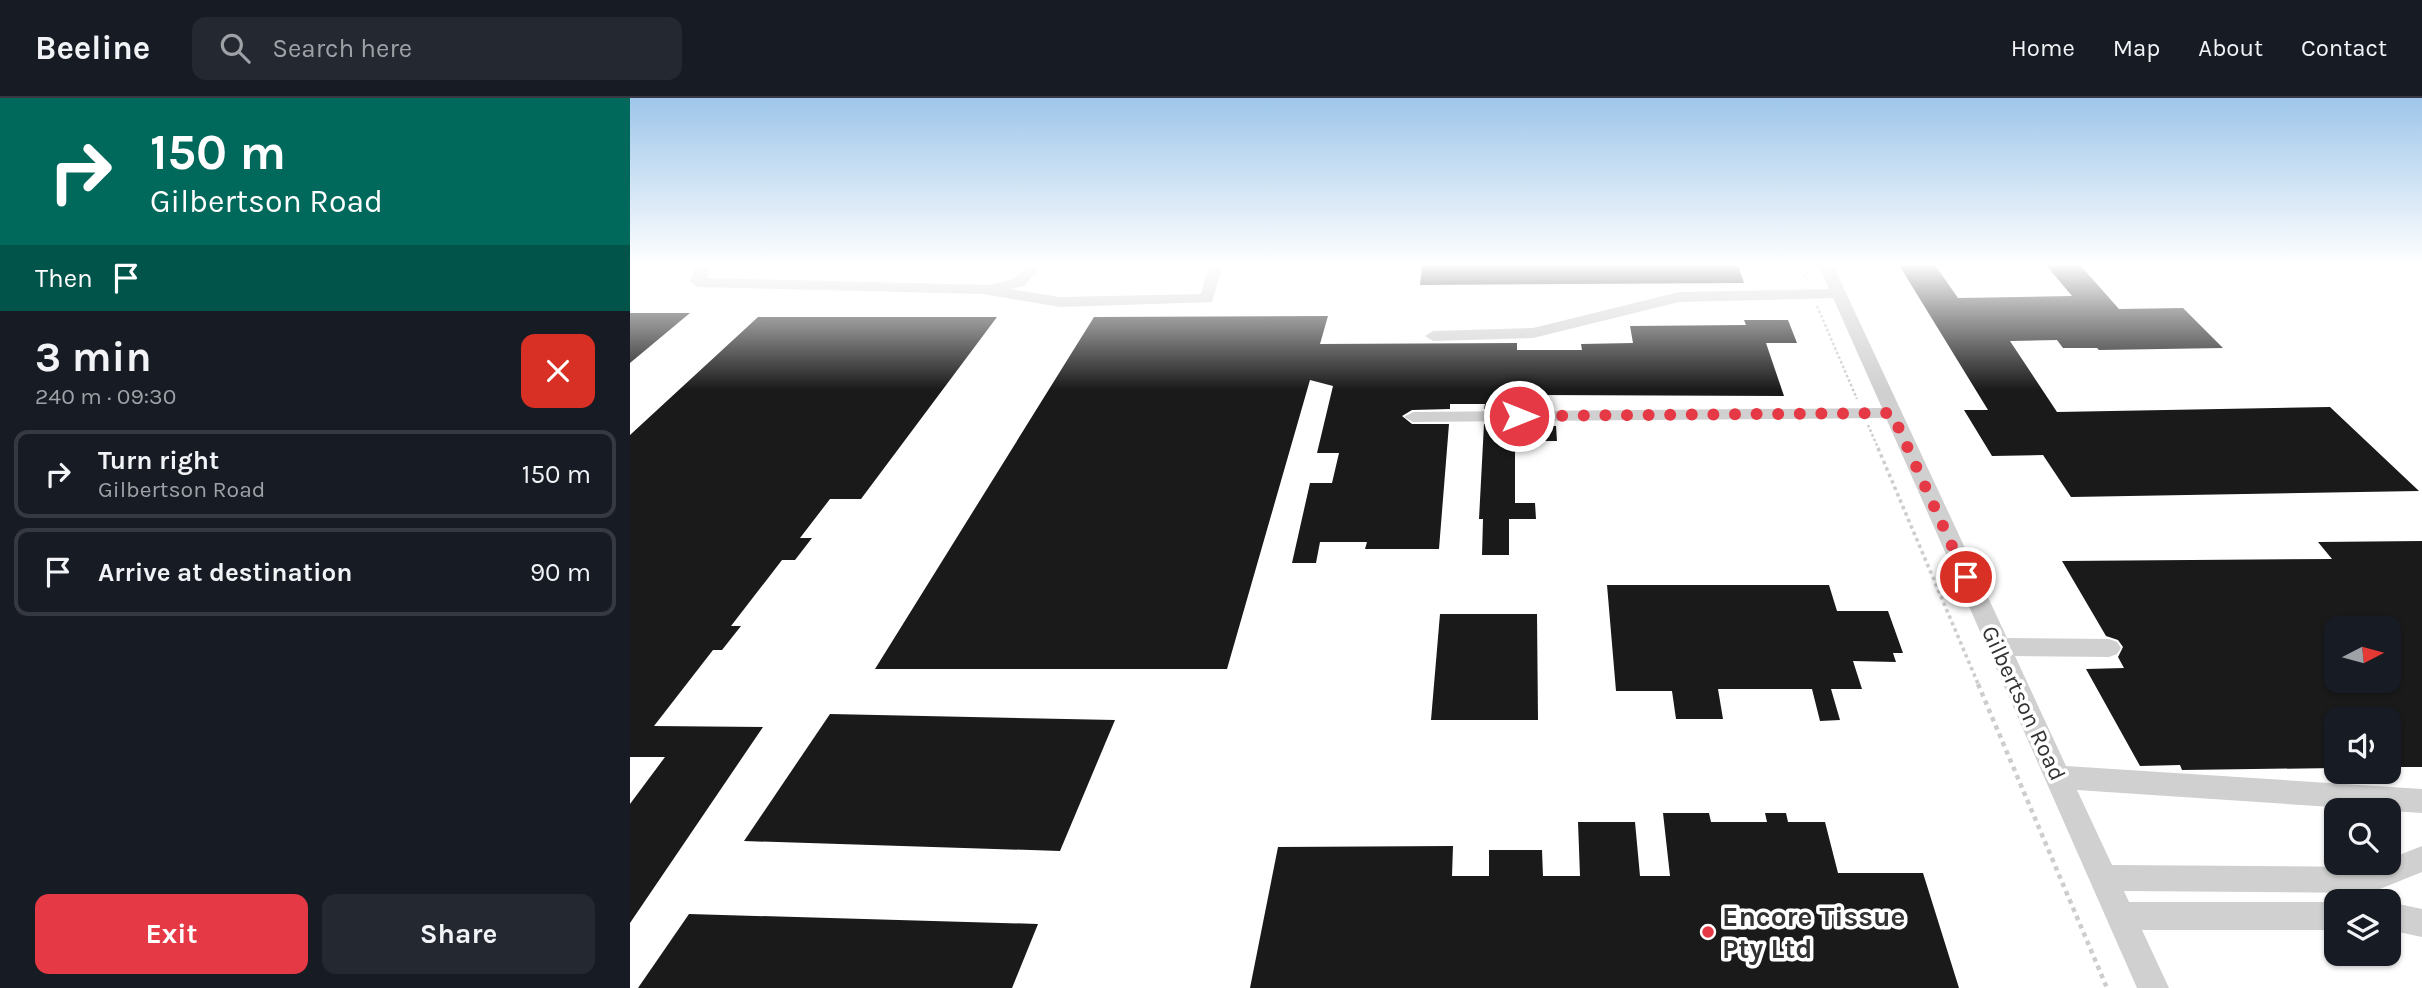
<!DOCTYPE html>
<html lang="en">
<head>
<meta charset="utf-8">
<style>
	body { margin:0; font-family:Karla,sans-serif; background:#242831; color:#f1f3f6; height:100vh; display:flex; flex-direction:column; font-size:26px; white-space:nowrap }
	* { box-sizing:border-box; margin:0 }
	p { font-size:23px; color:#9ea1a6 }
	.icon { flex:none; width:38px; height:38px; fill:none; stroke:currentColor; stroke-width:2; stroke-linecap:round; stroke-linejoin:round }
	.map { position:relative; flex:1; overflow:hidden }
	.sheet { display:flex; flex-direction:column; background:#171b24; width:630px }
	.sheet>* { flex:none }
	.banner { background:#00695c; color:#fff; overflow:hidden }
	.needle { width:46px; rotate:84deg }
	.controls { position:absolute; left:1694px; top:518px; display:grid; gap:14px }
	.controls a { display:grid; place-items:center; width:77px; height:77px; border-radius:14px; background:#171b24; box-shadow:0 2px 5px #0004; font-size:35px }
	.pin { position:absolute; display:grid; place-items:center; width:60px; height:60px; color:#fff; margin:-30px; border:4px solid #fff; border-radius:50%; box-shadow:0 2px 7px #0007 }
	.me { position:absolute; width:77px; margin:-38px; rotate:90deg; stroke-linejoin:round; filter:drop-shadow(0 0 5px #0008) }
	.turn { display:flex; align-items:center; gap:24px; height:147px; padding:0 35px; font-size:32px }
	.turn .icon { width:91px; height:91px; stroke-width:2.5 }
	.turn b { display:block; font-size:49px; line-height:60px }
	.then { display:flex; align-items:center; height:66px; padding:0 35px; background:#0003; gap:14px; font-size:26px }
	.round { display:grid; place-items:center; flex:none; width:74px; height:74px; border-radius:14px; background:#242831 }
	.head { display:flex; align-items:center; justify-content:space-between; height:119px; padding:0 35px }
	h1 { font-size:42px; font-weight:700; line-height:52px }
	.action { display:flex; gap:14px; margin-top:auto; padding:14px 35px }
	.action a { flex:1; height:80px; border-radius:14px; background:#e63946; color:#fff; font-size:28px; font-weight:700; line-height:80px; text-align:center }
	.action a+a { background:#242831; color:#f1f3f6 }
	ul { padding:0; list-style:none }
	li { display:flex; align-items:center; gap:21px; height:88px; margin:0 14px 10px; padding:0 21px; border:4px solid #363941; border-radius:14px }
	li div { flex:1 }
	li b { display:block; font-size:26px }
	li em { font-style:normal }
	header { display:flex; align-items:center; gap:42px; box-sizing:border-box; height:98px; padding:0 35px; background:#171b24; border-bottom:2px solid #363941 }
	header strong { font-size:33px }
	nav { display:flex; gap:38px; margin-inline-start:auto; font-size:24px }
	.search { width:490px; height:63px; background:#242831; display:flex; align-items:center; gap:18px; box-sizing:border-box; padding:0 24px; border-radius:14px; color:#9ea1a6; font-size:26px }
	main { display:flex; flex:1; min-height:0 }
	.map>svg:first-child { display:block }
</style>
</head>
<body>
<header>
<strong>Beeline</strong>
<div class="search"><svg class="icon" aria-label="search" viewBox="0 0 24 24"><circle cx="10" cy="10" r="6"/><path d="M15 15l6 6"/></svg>Search here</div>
<nav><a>Home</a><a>Map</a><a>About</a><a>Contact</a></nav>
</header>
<main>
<section class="sheet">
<div class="banner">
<div class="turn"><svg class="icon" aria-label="right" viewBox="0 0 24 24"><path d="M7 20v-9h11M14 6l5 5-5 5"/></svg><div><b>150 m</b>Gilbertson Road</div></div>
<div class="then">Then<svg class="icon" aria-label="arrive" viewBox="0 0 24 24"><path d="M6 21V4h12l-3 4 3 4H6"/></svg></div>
</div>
<div class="head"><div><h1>3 min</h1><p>240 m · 09:30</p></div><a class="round" style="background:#d93025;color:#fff"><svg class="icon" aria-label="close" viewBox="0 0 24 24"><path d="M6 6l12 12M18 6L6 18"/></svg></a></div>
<ul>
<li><svg class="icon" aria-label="right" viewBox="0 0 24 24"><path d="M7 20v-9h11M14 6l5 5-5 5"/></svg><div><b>Turn right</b><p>Gilbertson Road</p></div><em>150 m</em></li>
<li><svg class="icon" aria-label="arrive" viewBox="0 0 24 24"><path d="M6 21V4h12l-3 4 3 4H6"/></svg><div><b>Arrive at destination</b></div><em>90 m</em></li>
</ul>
<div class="action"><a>Exit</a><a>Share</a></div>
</section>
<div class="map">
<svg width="1792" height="890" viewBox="0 0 1792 890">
	<rect width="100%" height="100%" fill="#fff"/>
	<g fill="#1a1a1a" fill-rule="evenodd">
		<polygon points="792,167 1108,167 1114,185 790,187"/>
		<polygon points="1269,167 1305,167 1328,200 1442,198 1416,167 1450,167 1489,211 1553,210 1593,250 1469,252 1467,250 1433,250 1427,242 1380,243 1427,314 1700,309 1789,393 1441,399 1413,357 1362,358 1334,312 1358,312"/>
		<polygon points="0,215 60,215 0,265"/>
		<polygon points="698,218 690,246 887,245 887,252 952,252 951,246 1003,245 1000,228 1116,227 1114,222 1158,222 1167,245 1136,245 1154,298 908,297 908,310 854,311 855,306 820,306 820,311 782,312 772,318 782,326 819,326 809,451 735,451 737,444 690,444 686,465 662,465 680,385 702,385 709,355 687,355 703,288 680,282 597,571 245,571 464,219"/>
		<polygon points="128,219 367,219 231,401 200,401 170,440 182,440 165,462 152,462 101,528 111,528 92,552 83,552 24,628 133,629 0,825 0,706 35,659 0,659 0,337"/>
		<polygon points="854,326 926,328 927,343 885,343 885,405 905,405 906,421 879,421 879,457 852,457 853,421 849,421"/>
		<path d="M1792 443V669H1759V621H1706V670L1552 672 1550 667 1510 668 1456 571 1494 570 1488 559 1493 549 1488 542 1476 538 1432 463 1702 461 1688 444ZM1706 530H1759V583H1706Z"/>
		<polygon points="977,487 1199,487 1207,513 1258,513 1273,555 1263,555 1266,564 1223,563 1232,591 1201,591 1210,622 1190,623 1182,591 1088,591 1093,621 1046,621 1042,593 986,593"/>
		<polygon points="810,516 907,516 908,622 801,622"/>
		<polygon points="200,616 485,622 430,753 114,743"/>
		<polygon points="1033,715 1079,715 1081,724 1137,724 1135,715 1156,715 1158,724 1195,724 1208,775 1293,775 1329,890 620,890 648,749 823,748 822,778 859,778 859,752 912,752 913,778 950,778 948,724 1005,724 1010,778 1040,778"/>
		<polygon points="59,816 408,826 382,890 8,890"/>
	</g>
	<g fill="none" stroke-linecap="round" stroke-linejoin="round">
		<g stroke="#cdcdcd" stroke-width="2.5" stroke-dasharray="2.5 2.5" stroke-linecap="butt">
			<polyline points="1171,167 1177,182"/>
			<polyline points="1187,208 1227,301"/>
			<polyline points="1238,327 1249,352"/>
		</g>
		<polyline stroke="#cdcdcd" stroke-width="3.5" stroke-dasharray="3.5 3.5" stroke-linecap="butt" points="1248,350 1349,588"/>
		<polyline stroke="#cdcdcd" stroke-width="4.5" stroke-dasharray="4.5 4.5" stroke-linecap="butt" points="1348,586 1477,890"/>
		<g fill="#d0d0d0" fill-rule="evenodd">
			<polygon points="65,167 79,167 77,180 359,187 384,181 397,167 412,167 394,188 380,191 430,199 571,196 579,167 593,167 582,204 430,209 353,196 68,189 60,184"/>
			<polygon points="1189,167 1203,167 1377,540 1479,541 1487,544 1491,550 1487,556 1479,559 1385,558 1436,668 1792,691 1792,715 1447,692 1482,767 1740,769 1759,765 1759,761 1792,748 1792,774 1740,795 1494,793 1499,804 1706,804 1706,832 1512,832 1539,890 1507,890 1256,320 783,324 774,319 783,314 1252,310 1203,200 1049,204 903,240 803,243 795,238 803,233 903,230 1049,194 1199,191"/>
			<polygon points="1759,804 1792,811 1792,839 1759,832"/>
		</g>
	</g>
	<linearGradient id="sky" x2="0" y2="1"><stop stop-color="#9ec6ea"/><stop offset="0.57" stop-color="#fff"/><stop offset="1" stop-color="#fff" stop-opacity="0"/></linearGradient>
	<rect width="1792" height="292" fill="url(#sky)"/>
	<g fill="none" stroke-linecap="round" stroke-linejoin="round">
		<polyline stroke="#e63946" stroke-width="12" stroke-dasharray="0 21.6" points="889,318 1262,315 1336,479"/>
	</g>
	<circle fill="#e63946" stroke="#fff" stroke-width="2.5" cx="1078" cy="834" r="7"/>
	<g text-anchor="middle" stroke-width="7" stroke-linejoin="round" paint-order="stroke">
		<g font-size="23" fill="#333" stroke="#fff">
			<text transform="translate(1394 605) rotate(65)" y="8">Gilbertson Road</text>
		</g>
		<g font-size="28" font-weight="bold" fill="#333" stroke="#fff" text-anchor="start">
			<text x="1092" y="828">Encore Tissue<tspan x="1092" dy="32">Pty Ltd</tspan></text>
		</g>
	</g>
</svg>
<div class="controls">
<a><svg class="needle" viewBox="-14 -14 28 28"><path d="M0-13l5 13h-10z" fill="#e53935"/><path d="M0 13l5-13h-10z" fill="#9ea1a6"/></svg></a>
<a><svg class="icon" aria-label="sound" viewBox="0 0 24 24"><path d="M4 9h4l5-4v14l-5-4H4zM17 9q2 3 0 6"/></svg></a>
<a><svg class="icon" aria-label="search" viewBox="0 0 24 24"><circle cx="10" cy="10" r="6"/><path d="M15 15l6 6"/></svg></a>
<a><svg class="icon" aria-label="layers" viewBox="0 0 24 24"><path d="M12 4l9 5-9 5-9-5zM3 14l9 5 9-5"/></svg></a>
</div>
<div class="pin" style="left:1336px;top:479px;background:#d93025"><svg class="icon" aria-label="arrive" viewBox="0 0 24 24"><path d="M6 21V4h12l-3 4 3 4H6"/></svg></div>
<svg class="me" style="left:889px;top:318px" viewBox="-20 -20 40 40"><circle r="17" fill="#e63946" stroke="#fff" stroke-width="3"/><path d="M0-11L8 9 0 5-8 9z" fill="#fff"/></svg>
</div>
</main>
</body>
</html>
